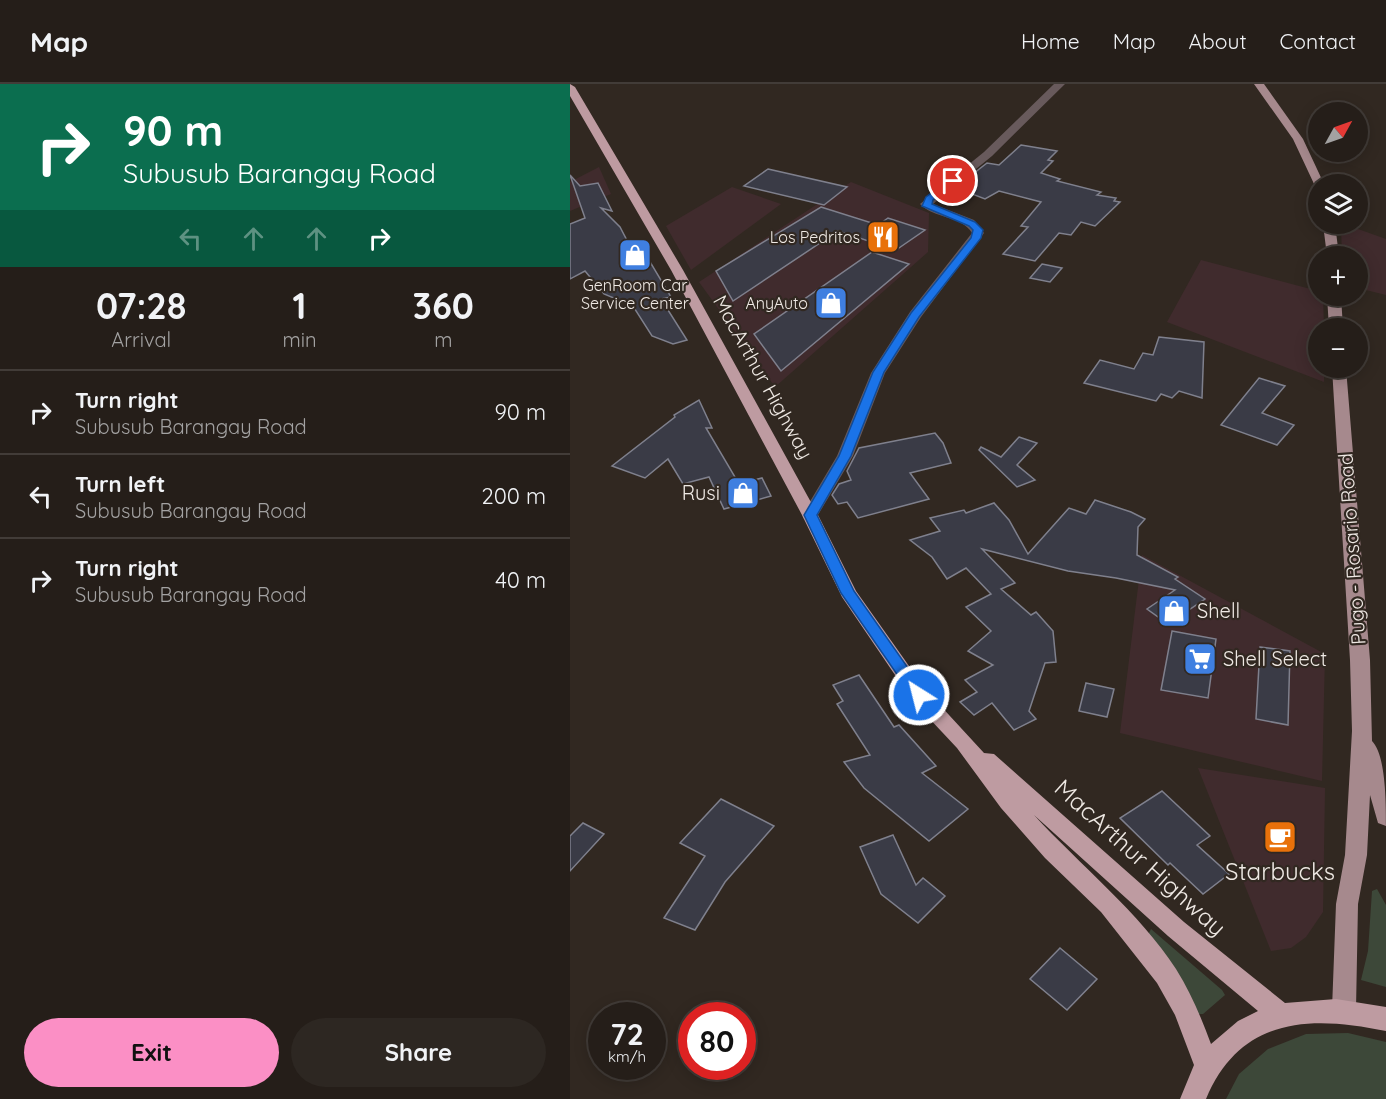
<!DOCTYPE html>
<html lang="en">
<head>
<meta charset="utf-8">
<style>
	body { margin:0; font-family:Quicksand,sans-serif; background:#2d2722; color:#f1f3f6; height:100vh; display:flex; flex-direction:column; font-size:22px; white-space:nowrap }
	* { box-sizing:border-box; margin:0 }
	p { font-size:20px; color:#a3a2a2 }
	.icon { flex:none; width:33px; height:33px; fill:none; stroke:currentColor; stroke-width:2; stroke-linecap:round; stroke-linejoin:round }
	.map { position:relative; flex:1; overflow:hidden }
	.details { display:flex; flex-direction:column; background:#251e19; width:570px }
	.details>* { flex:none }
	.banner { background:#0b6e4f; color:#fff; overflow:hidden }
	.needle { width:39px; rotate:50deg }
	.tools { position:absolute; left:738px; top:18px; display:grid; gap:12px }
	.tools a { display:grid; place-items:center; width:60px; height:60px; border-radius:50%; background:#251e19; box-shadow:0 3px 15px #0003,0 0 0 2px #423c38; font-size:30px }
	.speed { position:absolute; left:18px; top:918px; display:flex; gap:12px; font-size:30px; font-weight:700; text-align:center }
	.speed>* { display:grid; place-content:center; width:78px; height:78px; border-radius:50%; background:#251e19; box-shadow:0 3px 15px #0003,0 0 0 2px #423c38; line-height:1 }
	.speed small { font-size:15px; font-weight:400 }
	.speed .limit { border:9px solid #d22; background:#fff; color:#111 }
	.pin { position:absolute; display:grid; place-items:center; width:51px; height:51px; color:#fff; margin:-26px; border:3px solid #fff; border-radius:50%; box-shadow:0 2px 6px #0007 }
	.me { position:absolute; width:66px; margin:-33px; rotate:324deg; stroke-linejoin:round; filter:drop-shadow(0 0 4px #0008) }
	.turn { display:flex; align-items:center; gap:21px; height:126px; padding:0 24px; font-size:27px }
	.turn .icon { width:78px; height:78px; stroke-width:2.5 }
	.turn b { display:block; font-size:42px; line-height:51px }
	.lanes { display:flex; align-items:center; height:57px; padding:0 24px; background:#0003; justify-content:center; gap:30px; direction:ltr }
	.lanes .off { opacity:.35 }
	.eta { display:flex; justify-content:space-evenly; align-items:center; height:102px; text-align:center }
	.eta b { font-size:36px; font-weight:700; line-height:42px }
	.primary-button { display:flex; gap:12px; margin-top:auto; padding:12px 24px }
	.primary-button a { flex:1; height:69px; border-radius:36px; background:#fb8fc5; color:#111; font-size:24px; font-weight:700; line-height:69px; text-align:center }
	.primary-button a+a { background:#2d2722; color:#f1f3f6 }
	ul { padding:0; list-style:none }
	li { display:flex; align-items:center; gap:18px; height:84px; padding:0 24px; border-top:2px solid #423c38 }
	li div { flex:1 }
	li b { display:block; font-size:22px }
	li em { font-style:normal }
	header { display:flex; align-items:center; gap:36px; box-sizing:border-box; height:84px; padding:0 30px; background:#251e19; border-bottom:2px solid #423c38 }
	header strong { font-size:28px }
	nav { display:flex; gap:33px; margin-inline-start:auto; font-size:21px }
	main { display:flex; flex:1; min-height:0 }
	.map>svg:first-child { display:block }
</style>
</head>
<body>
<header>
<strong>Map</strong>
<nav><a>Home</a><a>Map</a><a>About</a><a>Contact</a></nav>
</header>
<main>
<section class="details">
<div class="banner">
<div class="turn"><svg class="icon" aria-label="right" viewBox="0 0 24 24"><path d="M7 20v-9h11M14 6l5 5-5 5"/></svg><div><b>90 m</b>Subusub Barangay Road</div></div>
<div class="lanes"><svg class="icon off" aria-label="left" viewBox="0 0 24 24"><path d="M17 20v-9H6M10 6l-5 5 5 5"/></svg><svg class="icon off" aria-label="ahead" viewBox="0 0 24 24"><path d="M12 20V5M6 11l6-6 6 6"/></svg><svg class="icon off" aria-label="ahead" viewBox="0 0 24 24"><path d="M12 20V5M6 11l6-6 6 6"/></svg><svg class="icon" aria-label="right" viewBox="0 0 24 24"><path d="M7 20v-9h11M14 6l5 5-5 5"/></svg></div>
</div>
<div class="eta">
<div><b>07:28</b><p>Arrival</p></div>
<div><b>1</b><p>min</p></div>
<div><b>360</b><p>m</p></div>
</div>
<ul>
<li><svg class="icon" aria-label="right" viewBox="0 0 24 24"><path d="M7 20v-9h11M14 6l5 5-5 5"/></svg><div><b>Turn right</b><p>Subusub Barangay Road</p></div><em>90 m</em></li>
<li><svg class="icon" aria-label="left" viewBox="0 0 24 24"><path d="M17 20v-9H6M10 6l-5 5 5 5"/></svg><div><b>Turn left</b><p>Subusub Barangay Road</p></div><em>200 m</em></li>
<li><svg class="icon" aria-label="right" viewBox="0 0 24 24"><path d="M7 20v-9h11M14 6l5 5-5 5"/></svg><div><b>Turn right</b><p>Subusub Barangay Road</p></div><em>40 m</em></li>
</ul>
<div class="primary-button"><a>Exit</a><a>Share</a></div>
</section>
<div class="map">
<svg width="816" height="1015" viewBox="0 0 816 1015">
	<rect width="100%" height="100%" fill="#312821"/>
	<g fill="#402b2d">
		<polygon points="29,83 41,110 0,127 0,98"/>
		<polygon points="281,98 359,129 358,168 205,303 129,198"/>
		<polygon points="162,103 211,120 121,186 96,142"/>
		<polygon points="771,143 788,145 816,155 816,211 788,204 788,172 772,172"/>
		<polygon points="631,176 748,207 748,212 753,212 754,244 748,244 748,284 754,284 754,298 597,238"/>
		<polygon points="572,471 755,570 752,697 550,649"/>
		<polygon points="628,684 755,704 753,828 736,853 721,864 701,867"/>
	</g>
	<g fill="#3d4839">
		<polygon points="807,805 816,821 816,903 791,896 798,867 802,807"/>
		<polygon points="581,845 652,906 655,911 633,930 625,930 578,851"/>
		<polygon points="778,949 816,958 816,1015 656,1015 669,990 698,965 736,950"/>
	</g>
	<g fill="#3a3b46" stroke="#7f808d" stroke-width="1.5">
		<polygon points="451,61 487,67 478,76 483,77 471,89 490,95 487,97 531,108 527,111 546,114 544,117 550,118 525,142 511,138 501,151 489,149 465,177 433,170 458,143 451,142 471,118 429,107 415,115 389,105 400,99 394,97 417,79 429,81"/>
		<polygon points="198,85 277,103 254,121 174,102"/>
		<polygon points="0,91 10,102 28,99 42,127 31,124 50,143 62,166 70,161 101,213 91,215 117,256 103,260 82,252 63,222 34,210 15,187 0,195 0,140 15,134"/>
		<polygon points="251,123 308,141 318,134 355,146 326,166 268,147 163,217 146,187"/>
		<polygon points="302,168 339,180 211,287 184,250"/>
		<polygon points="472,180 492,184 480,198 460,194"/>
		<polygon points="589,253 634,258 632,314 609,307 602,314 591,310 586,317 514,299 530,276 564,285 573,269 583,271"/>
		<polygon points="689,294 715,302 692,329 724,341 707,361 651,341"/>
		<polygon points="129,316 142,344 136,344 169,400 192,394 201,412 154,425 139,393 113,400 98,375 75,394 42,382 105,333 104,331"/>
		<polygon points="365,349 373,359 381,379 340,389 359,415 288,434 277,418 268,420 262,411 269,400 281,396 277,387 289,364"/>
		<polygon points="449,353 467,359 447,381 465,396 447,403 409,366 411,363 431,373"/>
		<polygon points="525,416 561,428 575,435 568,443 567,471 608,493 605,495 635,515 598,540 577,525 605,506 546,494 498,487 412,465 445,499 431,505 461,531 466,528 483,547 486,578 475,579 459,627 466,635 444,646 422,619 404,631 390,618 407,608 395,596 423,581 398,567 421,547 396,523 421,510 396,484 377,495 362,473 340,456 370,447 360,434 394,426 396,429 424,419 439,436 458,470 499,424 516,430"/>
		<polygon points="602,547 646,555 638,614 591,606"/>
		<polygon points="690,563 720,567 718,641 686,635"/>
		<polygon points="289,591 324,643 329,641 366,682 352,689 398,725 359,757 294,704 274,678 300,671 267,620 273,617 263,601"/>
		<polygon points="516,599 544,605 537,633 509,627"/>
		<polygon points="592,707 640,752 627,761 659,790 633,810 600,779 598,781 550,734"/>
		<polygon points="151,715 204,742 155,798 125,846 94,834 135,772 110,759"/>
		<polygon points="13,739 34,750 0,787 0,752"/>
		<polygon points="323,751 346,801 353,794 375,812 348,839 311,810 290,763"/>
		<polygon points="490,864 527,895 497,926 460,895"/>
	</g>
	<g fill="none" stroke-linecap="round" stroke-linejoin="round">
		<path fill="#685a5c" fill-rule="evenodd" d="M484 0H495L422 72 363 120 404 136 414 149 351 233 315 289 283 372 248 431 240 436 234 435 232 431 267 372 301 289 340 228 402 149C391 131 364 135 350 120L414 68Z"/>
		<g fill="#a6898d" fill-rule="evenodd">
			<polygon points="684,0 694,0 733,55 754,100 745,102 723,55"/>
			<polygon points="753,140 765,140 769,172 757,172"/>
			<polygon points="757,212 771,212 773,244 759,244"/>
			<path d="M762 284H776L800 576 802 657C816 671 816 720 816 742L808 739 800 711 797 771 788 820 786 925 783 933 774 936 765 933 762 925 766 820 775 771 782 647 780 576Z"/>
		</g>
		<path fill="#be9ba1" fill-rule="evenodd" d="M0 0 5 3 113 186 248 431 286 507 356 606 414 669 424 670 614 838 715 919 766 915 816 923V947C740 931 670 933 636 1015H610L624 981 605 931 587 899 531 828 475 774 431 724 387 664 342 616 272 513 232 431 101 186 0 12ZM464 731 598 852 688 927 668 937 641 960C631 933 621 909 606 885 570 829 509 780 464 731Z"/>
	</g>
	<polygon fill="#1a73e8" stroke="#114b97" stroke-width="1.5" points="380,95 387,97 363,116 362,120 405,138 413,146 411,154 349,233 314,288 281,372 247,431 284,507 357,611 349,616 344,615 271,509 234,431 269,372 303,288 341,229 401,154 403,146 399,142 352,122 356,113"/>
	<defs>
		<g id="restaurant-square" transform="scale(1.725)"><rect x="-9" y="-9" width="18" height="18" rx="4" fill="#e8710a" stroke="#312821"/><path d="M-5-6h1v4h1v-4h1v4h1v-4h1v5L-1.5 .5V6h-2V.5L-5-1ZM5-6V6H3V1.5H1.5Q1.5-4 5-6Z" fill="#fff"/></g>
		<g id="shop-square" transform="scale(1.725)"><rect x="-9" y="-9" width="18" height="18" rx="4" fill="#3f7fe0" stroke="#312821"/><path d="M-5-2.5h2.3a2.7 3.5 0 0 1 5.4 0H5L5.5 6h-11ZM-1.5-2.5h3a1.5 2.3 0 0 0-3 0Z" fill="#fff"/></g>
		<g id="supermarket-square" transform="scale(1.725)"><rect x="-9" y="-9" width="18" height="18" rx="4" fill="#3f7fe0" stroke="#312821"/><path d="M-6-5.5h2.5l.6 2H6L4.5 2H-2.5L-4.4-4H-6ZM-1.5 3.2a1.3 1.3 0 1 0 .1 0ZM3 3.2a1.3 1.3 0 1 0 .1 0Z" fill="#fff"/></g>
		<g id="cafe-square" transform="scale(1.725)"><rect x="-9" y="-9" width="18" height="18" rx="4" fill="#e8710a" stroke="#312821"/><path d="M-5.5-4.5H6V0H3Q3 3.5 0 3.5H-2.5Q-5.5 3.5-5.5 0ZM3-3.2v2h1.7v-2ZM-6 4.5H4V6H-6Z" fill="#fff"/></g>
	</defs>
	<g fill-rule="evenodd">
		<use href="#restaurant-square" x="313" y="153"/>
		<use href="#shop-square" x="65" y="171"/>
		<use href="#shop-square" x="261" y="219"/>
		<use href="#shop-square" x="173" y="409"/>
		<use href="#shop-square" x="604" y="527"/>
		<use href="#supermarket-square" x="630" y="575"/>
		<use href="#cafe-square" x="710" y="753"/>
	</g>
	<g text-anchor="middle" stroke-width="4.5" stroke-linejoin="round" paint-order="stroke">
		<g font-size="16" fill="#efe9e4" stroke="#312821" text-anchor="end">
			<text x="290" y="159">Los Pedritos</text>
			<text x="65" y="207" text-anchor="middle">GenRoom Car<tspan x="65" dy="18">Service Center</tspan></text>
			<text x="238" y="225">AnyAuto</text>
		</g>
		<g font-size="20" fill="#efe9e4" stroke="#312821">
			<text transform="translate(193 293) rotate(61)" y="7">MacArthur Highway</text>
			<text transform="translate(782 465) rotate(-94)" y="7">Pugo - Rosario Road</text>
		</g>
		<g font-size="20" fill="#efe9e4" stroke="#312821" text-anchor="start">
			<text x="150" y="416" text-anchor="end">Rusi</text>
			<text x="627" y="534">Shell</text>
			<text x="653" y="582">Shell Select</text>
		</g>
		<g font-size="24" fill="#efe9e4" stroke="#312821">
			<text transform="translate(570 774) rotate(42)" y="8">MacArthur Highway</text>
		</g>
		<g font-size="24" fill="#efe9e4" stroke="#312821">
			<text x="710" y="796">Starbucks</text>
		</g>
	</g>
</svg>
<div class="tools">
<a><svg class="needle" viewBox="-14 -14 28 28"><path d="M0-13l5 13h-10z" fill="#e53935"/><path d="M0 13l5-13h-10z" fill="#a3a2a2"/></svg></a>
<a><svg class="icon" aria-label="layers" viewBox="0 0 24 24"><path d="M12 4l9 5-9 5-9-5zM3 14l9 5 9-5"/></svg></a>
<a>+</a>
<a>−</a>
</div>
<div class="speed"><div>72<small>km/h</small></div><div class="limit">80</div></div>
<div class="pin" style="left:383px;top:97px;background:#d93025"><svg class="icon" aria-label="arrive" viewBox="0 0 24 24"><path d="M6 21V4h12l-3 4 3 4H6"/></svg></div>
<svg class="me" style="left:349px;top:611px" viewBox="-20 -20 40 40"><circle r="17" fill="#1a73e8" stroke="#fff" stroke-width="3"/><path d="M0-11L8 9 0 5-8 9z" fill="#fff"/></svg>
</div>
</main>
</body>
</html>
